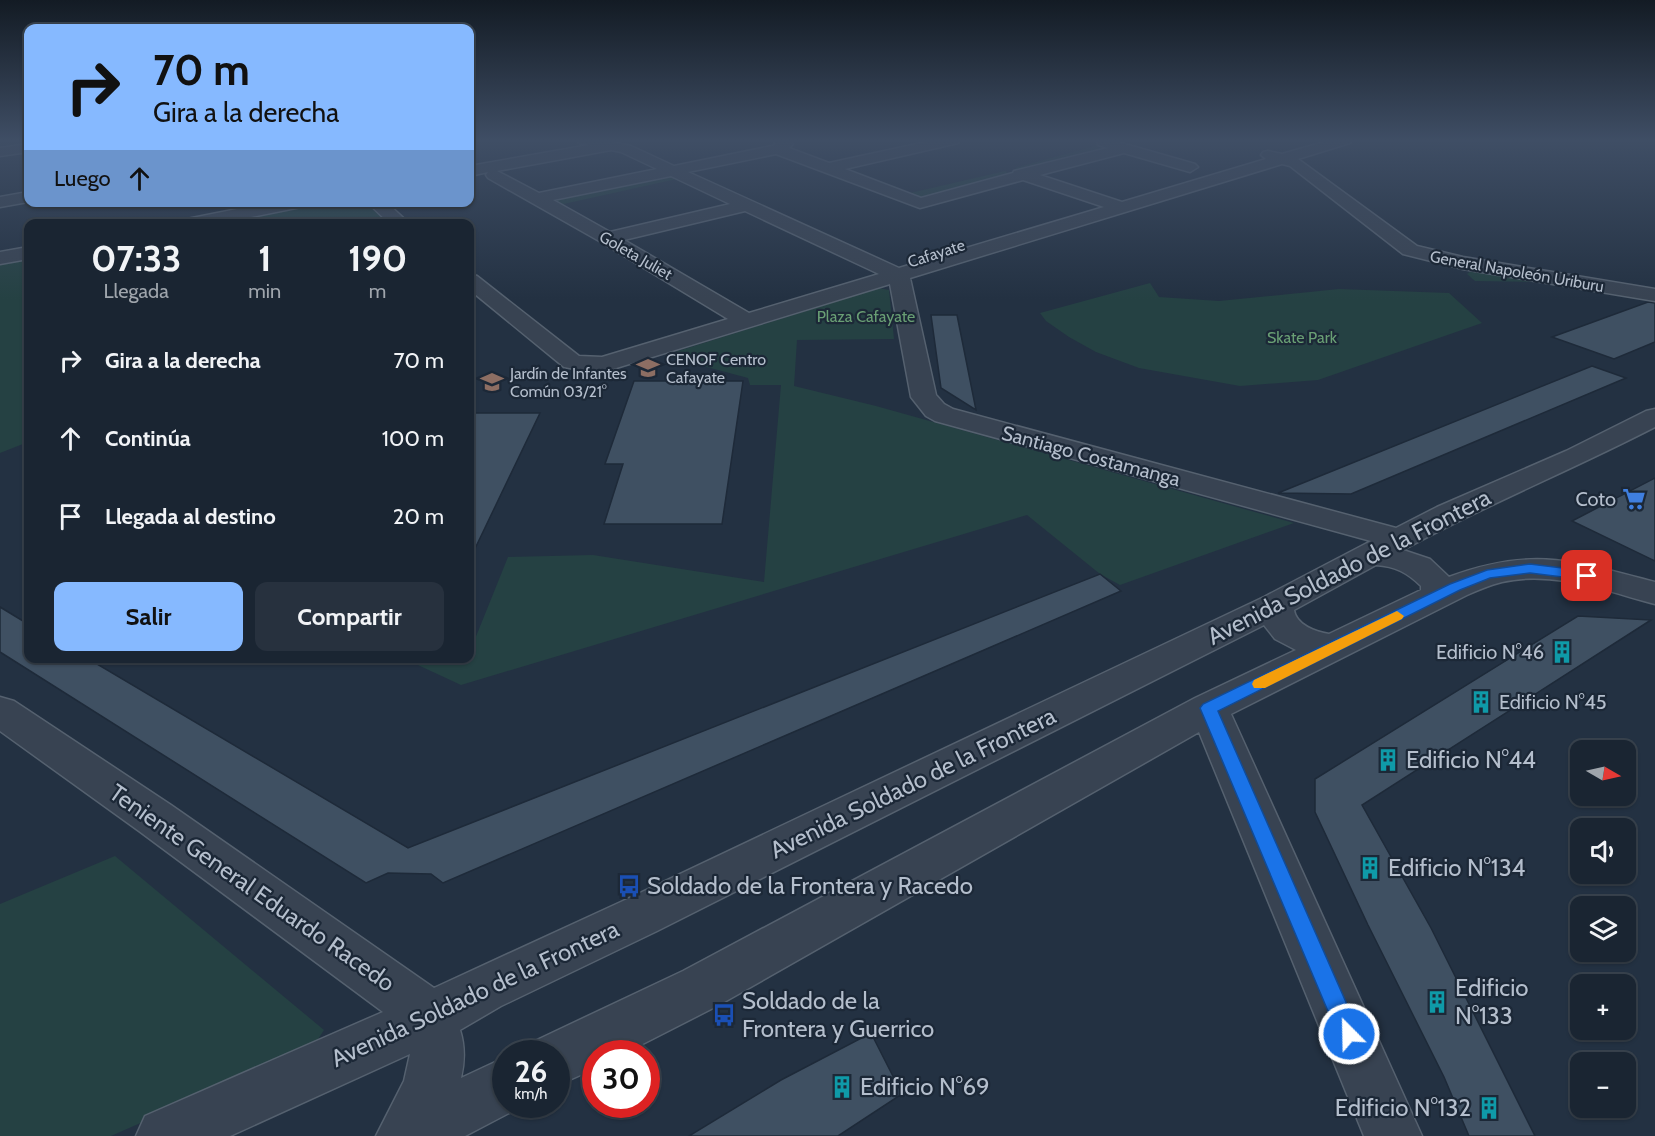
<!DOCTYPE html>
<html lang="es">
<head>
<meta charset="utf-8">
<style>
	body { margin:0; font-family:Cabin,sans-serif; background:#27313e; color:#f1f3f6; height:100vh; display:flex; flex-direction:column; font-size:22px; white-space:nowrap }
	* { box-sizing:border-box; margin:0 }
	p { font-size:20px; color:#9fa5ac }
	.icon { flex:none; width:33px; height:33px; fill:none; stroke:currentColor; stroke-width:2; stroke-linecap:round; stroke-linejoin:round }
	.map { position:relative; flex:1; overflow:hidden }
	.details { position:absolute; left:24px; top:219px; width:450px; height:444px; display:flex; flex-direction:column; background:#1a2532; border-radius:12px; box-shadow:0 2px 4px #0004,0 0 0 2px #38424d }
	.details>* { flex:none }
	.hud { position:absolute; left:24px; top:24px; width:450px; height:183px; border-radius:12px; box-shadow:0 2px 4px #0004,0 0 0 2px #38424d; background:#86b9ff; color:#111; overflow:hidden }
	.needle { width:39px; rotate:99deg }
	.controls { position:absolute; left:1570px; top:740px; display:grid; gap:12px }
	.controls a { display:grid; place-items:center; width:66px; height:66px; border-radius:12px; background:#1a2532; box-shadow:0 2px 4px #0004,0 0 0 2px #38424d; font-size:30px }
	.speed { position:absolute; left:492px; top:1040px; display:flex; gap:12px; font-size:30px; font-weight:700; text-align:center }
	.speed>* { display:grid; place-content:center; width:78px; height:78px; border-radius:50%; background:#1a2532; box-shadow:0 2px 4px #0004,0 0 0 2px #38424d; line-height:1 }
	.speed small { font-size:15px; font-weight:400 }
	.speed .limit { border:9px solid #d22; background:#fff; color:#111 }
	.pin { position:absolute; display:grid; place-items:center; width:51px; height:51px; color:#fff; margin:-26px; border-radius:12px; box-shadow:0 3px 9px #0006 }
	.me { position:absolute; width:66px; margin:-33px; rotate:337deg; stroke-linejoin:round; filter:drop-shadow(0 0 4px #0008) }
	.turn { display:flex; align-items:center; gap:21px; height:126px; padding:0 30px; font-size:27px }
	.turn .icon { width:78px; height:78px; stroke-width:2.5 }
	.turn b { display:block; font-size:42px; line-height:51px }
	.then { display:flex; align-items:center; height:57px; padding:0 30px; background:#0003; gap:12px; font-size:22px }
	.eta { display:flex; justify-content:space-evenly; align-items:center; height:102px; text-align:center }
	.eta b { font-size:36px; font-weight:700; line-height:42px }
	.action { display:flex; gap:12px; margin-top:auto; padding:12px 30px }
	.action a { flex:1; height:69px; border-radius:12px; background:#86b9ff; color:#111; font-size:24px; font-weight:700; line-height:69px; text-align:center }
	.action a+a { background:#27313e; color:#f1f3f6 }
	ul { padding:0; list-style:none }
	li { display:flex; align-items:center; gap:18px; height:78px; padding:0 30px }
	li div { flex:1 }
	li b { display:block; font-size:22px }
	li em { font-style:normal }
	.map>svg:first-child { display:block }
</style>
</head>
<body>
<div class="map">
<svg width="1655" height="1136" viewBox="0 0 1655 1136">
	<rect width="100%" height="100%" fill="#233142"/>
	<g fill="#254143">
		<polygon points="1098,145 1111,147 1021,171 1015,168"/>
		<polygon points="671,170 686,177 550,207 535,199"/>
		<polygon points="1005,171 1011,175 923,198 906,194"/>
		<polygon points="318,202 365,203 388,223 203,224"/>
		<polygon points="28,256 28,442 0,453 0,261"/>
		<polygon points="1472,270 1551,282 1475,281 1467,274"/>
		<polygon points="1150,283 1159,297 1219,301 1339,289 1449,293 1482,323 1318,380 1240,386 1139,368 1096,352 1069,337 1046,321 1040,313"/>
		<polygon points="879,288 889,290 894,339 797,340 794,386 876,406 1294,523 1120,585 1100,574 1027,515 461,685 405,659 470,658 470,640 475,639 508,557 593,555 764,582 781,385 750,385 748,378 673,358 675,352"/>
		<polygon points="115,856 324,1030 313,1047 111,1136 0,1136 0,904"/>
	</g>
	<g fill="#3f5062" stroke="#1e2a39" stroke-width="1.5">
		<polygon points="1648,302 1655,303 1655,342 1614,359 1552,337"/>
		<polygon points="931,315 957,315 976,410 941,388"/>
		<polygon points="1592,366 1626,378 1351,494 1278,493"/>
		<polygon points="634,381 743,381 722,524 604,524 623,464 605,464"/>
		<polygon points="470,413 540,413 470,559"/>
		<polygon points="1655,478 1655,561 1572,521"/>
		<polygon points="1100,574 1121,591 443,883 431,874 388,873 366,883 0,652 0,607 28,624 28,658 87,658 408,848"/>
		<polygon points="1578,616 1651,620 1362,805 1431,928 1535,1136 1469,1136 1444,1077 1368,925 1315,812 1315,779"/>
		<polygon points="871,1033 902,1094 838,1136 689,1136 781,1080"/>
	</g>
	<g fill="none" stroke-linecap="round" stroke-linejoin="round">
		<g stroke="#55616f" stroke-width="3">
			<g id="minor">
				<path d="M577 140H603L631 146 674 166 772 146 776 144 773 140H789L793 144 789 148 829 163 935 140H960L958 143 845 169 921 198 1013 173 1014 171 1108 148 1098 145 1097 140H1111L1195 164 1198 167 1190 172 1124 153 1040 175 1122 202 1266 159 1261 155 1263 152 1268 151 1282 154 1331 140H1352L1350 143 1298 159 1417 246 1463 257 1655 289V301L1463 269 1403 254 1290 166 1282 164 910 278 936 395 944 404 953 409 1396 528 1437 507 1566 451 1646 411 1655 409V427C1572 470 1485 505 1403 550L1430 559 1449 577C1532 546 1574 561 1655 582V604C1606 591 1553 570 1502 582 1490 585 1478 590 1467 595L1231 714 1422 1136H1364L1199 732 719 1005 625 1053H596V1068L556 1086V1053H531L537 1040 683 971 1195 698 1296 650 1275 639 1264 625 657 931 501 1006 460 1030C465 1046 465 1061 461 1078L506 1057V1104H526L465 1136H376L404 1081 410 1054 230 1136H136L145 1116 383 1012 139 831 0 731V697L14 701 171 805 434 988 623 901 1264 597 1371 541 935 421 926 416 911 397 890 284 613 369 592 372 564 367 470 290V274L477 276 579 356 602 357 728 319 601 242 488 178 486 175 488 172 470 176V166L589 145 579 143ZM611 150 621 152 657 169 539 193 497 171ZM776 154 920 208 1023 180 1104 207 899 268 688 172ZM671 176 730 204 610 232 553 200ZM745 211 879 274 749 313 624 240ZM1376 565C1395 566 1408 573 1421 586V590L1329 634C1316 632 1296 625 1294 610Z"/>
				<polygon points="28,144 28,152 0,156 0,148"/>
				<polygon points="28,192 28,202 0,207 0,197"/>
				<polygon points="272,202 309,202 301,207 217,224 178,224 187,219"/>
				<polygon points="367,202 386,202 410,224 390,224"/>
				<polygon points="28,247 28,259 0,264 0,252"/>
			</g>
		</g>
		<use href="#minor" fill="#384352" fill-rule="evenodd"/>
	</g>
	<linearGradient id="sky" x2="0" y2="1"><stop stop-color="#131b24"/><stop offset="0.47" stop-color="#3f4e65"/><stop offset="1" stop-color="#3f4e65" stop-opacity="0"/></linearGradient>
	<rect width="1655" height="299" fill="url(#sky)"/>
	<polygon fill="#1a73e8" stroke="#114b97" stroke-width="1.5" points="1530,564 1587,571 1594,576 1587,580 1530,573 1490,578 1460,590 1218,711 1360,1034 1357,1042 1349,1045 1341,1042 1200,708 1203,704 1450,584 1487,570"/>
	<polygon fill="#f59e0b" points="1397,611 1404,616 1402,619 1265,688 1254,688 1252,684 1254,680"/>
	<defs>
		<g id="school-bare" transform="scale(1.8)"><path d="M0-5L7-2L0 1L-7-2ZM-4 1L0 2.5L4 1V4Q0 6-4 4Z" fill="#8d6e63" stroke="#1c2837" stroke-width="2.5" paint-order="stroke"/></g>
		<g id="supermarket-bare" transform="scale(1.8)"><path d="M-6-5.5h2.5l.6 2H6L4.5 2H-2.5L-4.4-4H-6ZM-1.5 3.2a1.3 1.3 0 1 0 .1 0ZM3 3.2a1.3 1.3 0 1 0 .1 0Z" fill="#3f7fe0" stroke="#1c2837" stroke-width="2.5" paint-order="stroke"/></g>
		<g id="building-bare" transform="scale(1.8)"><path d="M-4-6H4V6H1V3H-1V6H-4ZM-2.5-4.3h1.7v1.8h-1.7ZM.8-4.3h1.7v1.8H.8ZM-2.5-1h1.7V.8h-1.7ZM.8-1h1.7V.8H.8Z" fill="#0f9aa8" stroke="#1c2837" stroke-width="2.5" paint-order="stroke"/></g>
		<g id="bus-bare" transform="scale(1.8)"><path d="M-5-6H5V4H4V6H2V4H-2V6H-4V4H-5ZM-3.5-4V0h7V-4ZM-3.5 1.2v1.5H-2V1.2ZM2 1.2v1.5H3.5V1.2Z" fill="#1a4fb4" stroke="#1c2837" stroke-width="2.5" paint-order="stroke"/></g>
	</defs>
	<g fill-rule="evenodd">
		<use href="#school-bare" x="648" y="368"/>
		<use href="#school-bare" x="492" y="382"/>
		<use href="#supermarket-bare" x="1634" y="499"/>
		<use href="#building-bare" x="1562" y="652"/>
		<use href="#building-bare" x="1481" y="702"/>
		<use href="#building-bare" x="1388" y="760"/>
		<use href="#building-bare" x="1370" y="868"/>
		<use href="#bus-bare" x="629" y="886"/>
		<use href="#building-bare" x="1437" y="1002"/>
		<use href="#bus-bare" x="724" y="1015"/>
		<use href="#building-bare" x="842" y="1087"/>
		<use href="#building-bare" x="1489" y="1108"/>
	</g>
	<g text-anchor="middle" stroke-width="4.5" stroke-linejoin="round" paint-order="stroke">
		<g font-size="16" fill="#b4becc" stroke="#1c2837">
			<text transform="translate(936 253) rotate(-18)" y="6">Cafayate</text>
			<text transform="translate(636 255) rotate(30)" y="6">Goleta Juliet</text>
			<text transform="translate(1517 271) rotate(10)" y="6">General Napoleón Uriburu</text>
		</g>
		<g font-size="16" fill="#699f74" stroke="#1c2837">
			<text x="866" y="322">Plaza Cafayate</text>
			<text x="1302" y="343">Skate Park</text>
		</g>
		<g font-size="16" fill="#b4becc" stroke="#1c2837" text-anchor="start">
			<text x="666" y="365">CENOF Centro<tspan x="666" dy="18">Cafayate</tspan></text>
			<text x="510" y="379">Jardín de Infantes<tspan x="510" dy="18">Común 03/21°</tspan></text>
		</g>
		<g font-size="20" fill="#b4becc" stroke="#1c2837">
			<text transform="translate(1091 456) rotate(15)" y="7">Santiago Costamanga</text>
		</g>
		<g font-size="20" fill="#b4becc" stroke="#1c2837" text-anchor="end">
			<text x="1616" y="506">Coto</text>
			<text x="1544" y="659">Edificio N°46</text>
			<text x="1499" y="709" text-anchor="start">Edificio N°45</text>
		</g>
		<g font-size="24" fill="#b4becc" stroke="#1c2837">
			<text transform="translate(1349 567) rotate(-27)" y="8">Avenida Soldado de la Frontera</text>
			<text transform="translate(913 783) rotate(-26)" y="8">Avenida Soldado de la Frontera</text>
			<text transform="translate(252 888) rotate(35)" y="8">Teniente General Eduardo Racedo</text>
			<text transform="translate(475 994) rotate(-25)" y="8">Avenida Soldado de la Frontera</text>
		</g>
		<g font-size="24" fill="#b4becc" stroke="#1c2837" text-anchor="start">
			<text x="1406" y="768">Edificio N°44</text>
			<text x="1388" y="876">Edificio N°134</text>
			<text x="647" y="894">Soldado de la Frontera y Racedo</text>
			<text x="1455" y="996">Edificio<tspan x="1455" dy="28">N°133</tspan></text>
			<text x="742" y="1009">Soldado de la<tspan x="742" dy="28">Frontera y Guerrico</tspan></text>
			<text x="860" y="1095">Edificio N°69</text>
			<text x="1471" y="1116" text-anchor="end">Edificio N°132</text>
		</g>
	</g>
</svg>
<div class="controls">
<a><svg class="needle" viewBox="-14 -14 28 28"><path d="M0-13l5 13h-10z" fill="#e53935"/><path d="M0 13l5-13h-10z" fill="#9fa5ac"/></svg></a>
<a><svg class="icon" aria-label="sound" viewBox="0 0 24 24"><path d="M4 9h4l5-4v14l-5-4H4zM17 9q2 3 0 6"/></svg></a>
<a><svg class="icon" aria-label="layers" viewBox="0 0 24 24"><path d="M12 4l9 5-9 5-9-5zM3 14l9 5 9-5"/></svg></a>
<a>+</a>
<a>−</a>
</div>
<div class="speed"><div>26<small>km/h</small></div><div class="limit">30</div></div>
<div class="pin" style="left:1587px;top:576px;background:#d93025"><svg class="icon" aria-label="arrive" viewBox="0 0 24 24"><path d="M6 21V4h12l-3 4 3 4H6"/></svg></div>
<svg class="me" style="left:1349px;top:1034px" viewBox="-20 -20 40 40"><circle r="17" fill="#1a73e8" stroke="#fff" stroke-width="3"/><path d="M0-11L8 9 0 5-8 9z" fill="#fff"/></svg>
<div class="hud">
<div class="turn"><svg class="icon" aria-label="right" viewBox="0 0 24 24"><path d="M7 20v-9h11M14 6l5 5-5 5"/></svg><div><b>70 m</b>Gira a la derecha</div></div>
<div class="then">Luego<svg class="icon" aria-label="ahead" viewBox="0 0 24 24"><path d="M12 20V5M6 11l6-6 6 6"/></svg></div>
</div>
<section class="details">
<div class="eta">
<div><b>07:33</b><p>Llegada</p></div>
<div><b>1</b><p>min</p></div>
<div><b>190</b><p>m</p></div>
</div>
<ul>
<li><svg class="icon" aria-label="right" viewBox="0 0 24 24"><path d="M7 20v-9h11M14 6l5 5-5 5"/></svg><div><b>Gira a la derecha</b></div><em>70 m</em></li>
<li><svg class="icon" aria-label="ahead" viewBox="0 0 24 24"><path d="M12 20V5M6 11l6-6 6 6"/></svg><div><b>Continúa</b></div><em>100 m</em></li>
<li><svg class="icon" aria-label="arrive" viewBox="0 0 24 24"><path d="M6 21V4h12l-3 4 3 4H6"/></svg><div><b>Llegada al destino</b></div><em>20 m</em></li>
</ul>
<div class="action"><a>Salir</a><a>Compartir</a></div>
</section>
</div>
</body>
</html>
